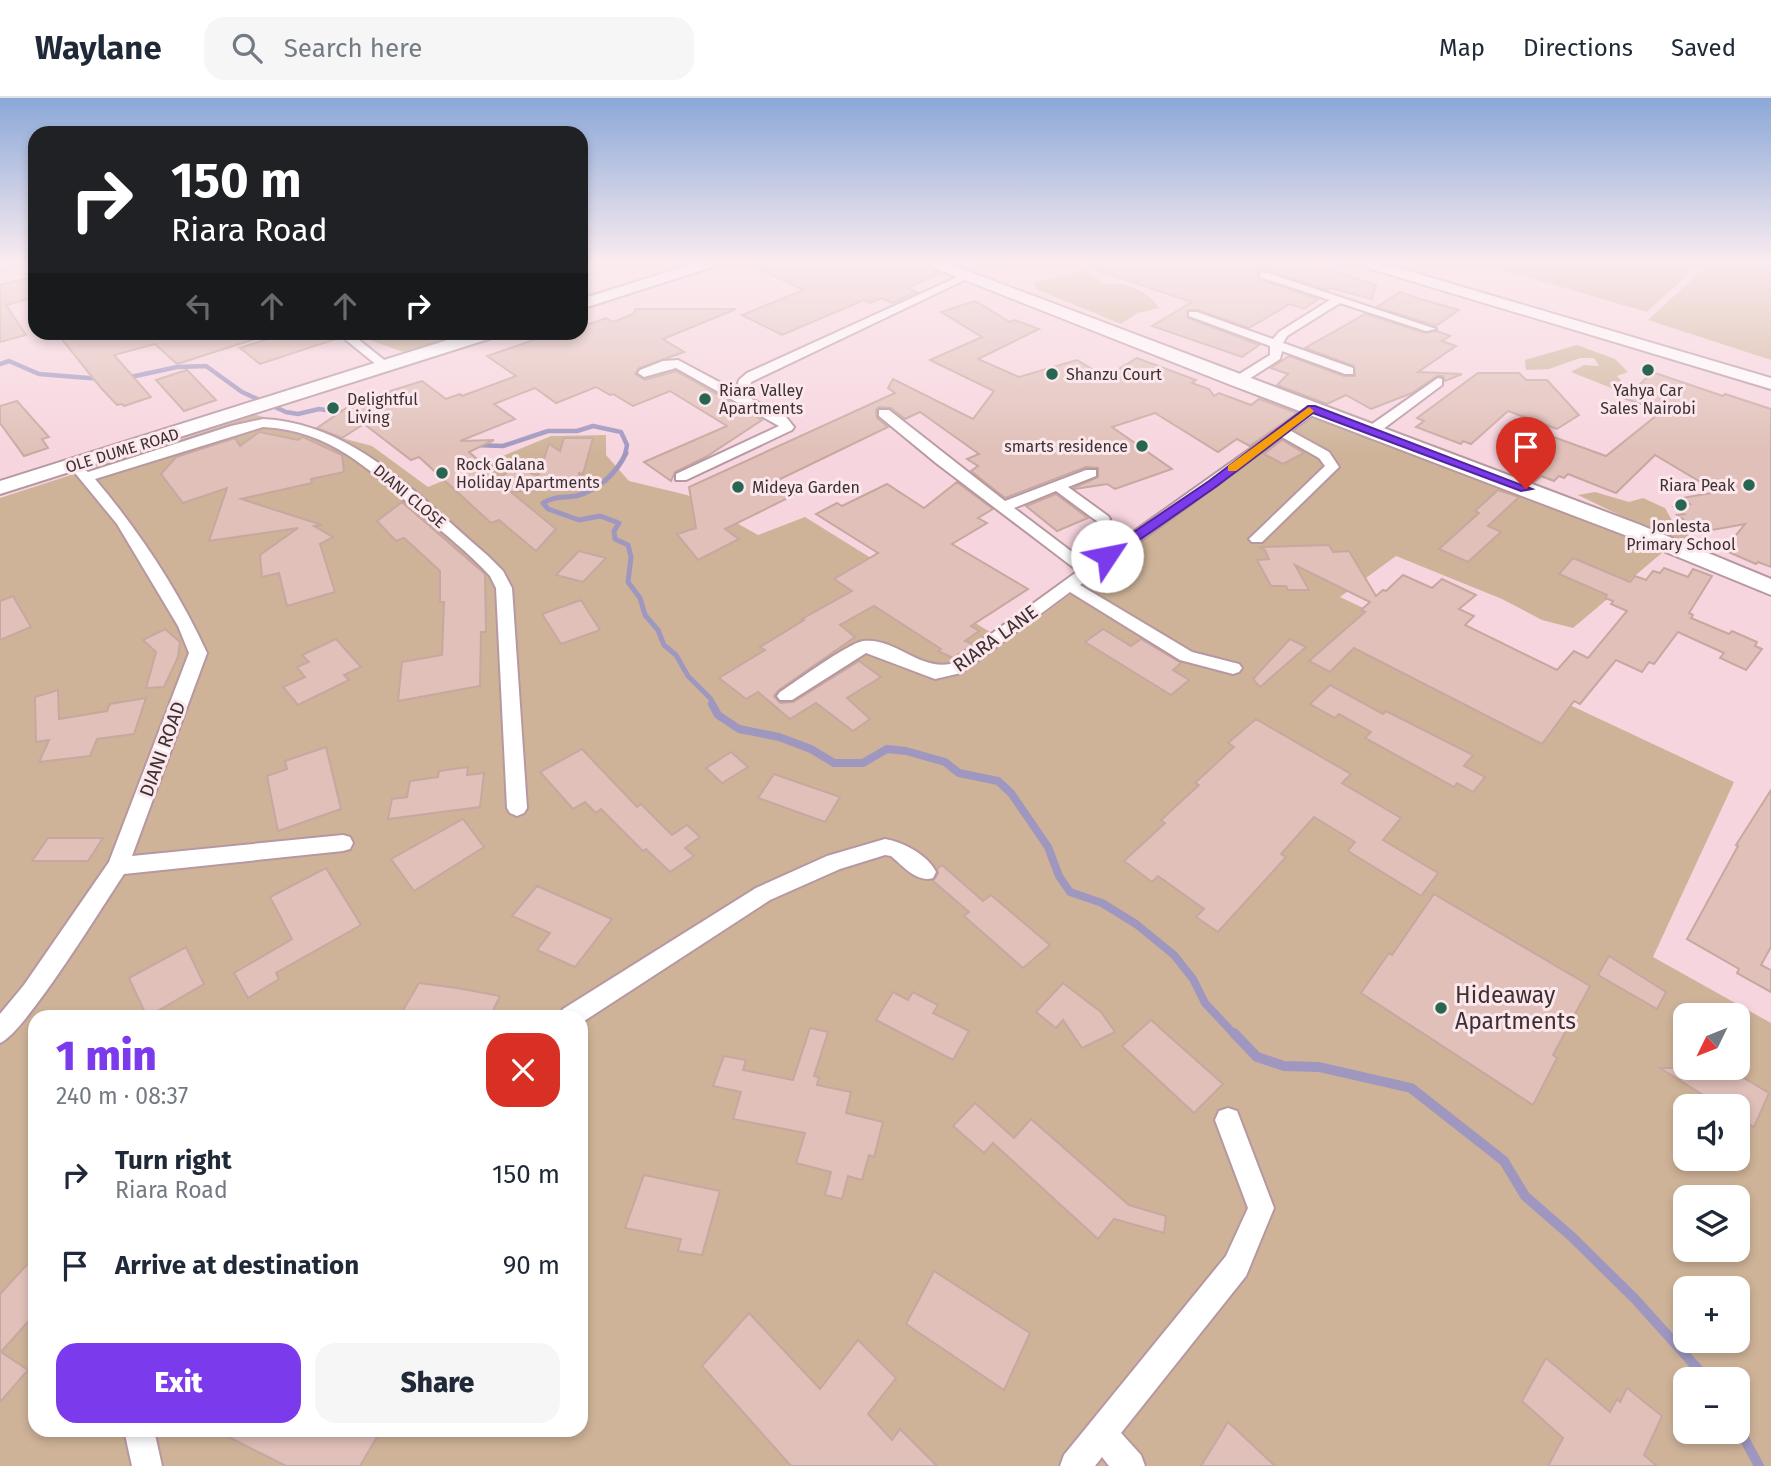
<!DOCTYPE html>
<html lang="en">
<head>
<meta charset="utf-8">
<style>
	body { margin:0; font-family:"Fira Sans",sans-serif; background:#f6f6f7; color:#1f2937; height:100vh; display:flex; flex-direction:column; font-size:26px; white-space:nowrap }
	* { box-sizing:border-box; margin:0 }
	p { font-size:23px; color:#747a83 }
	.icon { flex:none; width:38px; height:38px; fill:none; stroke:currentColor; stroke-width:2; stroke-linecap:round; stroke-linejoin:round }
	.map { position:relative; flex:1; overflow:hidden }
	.panel { position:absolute; left:28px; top:912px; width:560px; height:427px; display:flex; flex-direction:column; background:#fff; border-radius:21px; box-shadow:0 4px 10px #0003 }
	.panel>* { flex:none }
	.top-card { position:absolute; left:28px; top:28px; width:560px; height:214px; border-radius:21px; box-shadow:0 4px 10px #0003; background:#202124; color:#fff; overflow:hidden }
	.needle { width:46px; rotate:227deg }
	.controls { position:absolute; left:1673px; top:905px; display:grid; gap:14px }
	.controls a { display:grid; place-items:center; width:77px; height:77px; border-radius:14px; background:#fff; box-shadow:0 4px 10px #0003; font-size:35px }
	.pin { position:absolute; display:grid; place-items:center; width:60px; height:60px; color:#fff; margin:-72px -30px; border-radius:50% 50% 50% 0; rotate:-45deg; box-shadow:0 0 7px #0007 }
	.pin .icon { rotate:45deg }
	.me { position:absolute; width:77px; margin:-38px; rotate:56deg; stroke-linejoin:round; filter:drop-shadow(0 0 5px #0008) }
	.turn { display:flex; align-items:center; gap:24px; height:147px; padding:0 28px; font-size:32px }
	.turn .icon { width:91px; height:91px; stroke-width:2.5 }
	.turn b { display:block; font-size:49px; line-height:60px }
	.lanes { display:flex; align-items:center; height:66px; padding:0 28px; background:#0003; justify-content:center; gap:35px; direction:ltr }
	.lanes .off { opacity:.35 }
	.round { display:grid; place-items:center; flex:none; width:74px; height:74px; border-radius:21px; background:#f6f6f7 }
	.summary { display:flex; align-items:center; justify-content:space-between; height:119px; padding:0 28px }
	h1 { font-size:42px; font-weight:800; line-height:52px; color:#7c3aed }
	.button { display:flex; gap:14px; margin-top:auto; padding:14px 28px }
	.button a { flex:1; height:80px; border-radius:21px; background:#7c3aed; color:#fff; font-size:28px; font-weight:800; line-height:80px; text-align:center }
	.button a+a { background:#f6f6f7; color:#1f2937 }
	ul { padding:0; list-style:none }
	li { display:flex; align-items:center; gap:21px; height:91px; padding:0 28px }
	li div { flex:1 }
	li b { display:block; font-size:26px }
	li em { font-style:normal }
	header { display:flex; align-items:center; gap:42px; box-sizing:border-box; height:98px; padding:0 35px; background:#fff; border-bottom:2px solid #e0e1e3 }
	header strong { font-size:33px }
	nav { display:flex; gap:38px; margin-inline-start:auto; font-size:24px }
	.search { width:490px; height:63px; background:#f6f6f7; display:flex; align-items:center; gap:18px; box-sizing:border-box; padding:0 24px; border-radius:21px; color:#747a83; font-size:26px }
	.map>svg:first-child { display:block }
</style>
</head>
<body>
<header>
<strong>Waylane</strong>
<div class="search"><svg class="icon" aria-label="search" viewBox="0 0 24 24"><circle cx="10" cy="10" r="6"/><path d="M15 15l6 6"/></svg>Search here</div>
<nav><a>Map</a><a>Directions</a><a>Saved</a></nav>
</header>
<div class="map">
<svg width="1771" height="1368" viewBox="0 0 1771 1368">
	<rect width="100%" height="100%" fill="#f7d5de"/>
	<g fill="#ceb398" fill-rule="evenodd">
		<polygon points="1482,166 1699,166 1647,214"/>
		<polygon points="1709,166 1771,166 1771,262 1648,222"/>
		<path d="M1087 172 1102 186C1124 184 1146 190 1159 210L1138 215 1121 226 1036 191 1035 184Z"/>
		<polygon points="364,235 399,235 423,240 452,236 431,249 409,256 372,243"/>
		<polygon points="1577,247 1615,261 1628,274 1617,278 1626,288 1614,291 1571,274 1584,267 1599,268 1594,260 1580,260 1549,271 1526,272 1525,262"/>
		<path d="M1314 315 1663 454 1573 530 1542 522 1502 501 1396 458 1340 499 1734 684 1653 859 1771 925V1368H0V400L256 317 372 348 428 389 551 338 606 337V357L629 383 687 397 758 437 805 419 1006 544ZM1685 917H1738V970H1685ZM35 919H581V1332H35ZM1685 1008H1738V1060H1685ZM1685 1099H1738V1152H1685ZM1685 1190H1738V1242H1685ZM1685 1281H1738V1334H1685Z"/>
		<polygon points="1595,394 1629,404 1643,400 1665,410 1674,426 1694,441 1679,446 1578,397"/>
	</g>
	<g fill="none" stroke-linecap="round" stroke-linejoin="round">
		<g stroke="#9f97c0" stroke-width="4.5">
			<polyline points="0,266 9,263 39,276 101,281"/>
			<polyline points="126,280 177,269 206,268 242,294 286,314 298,316 319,311 347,315"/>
			<polyline points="475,347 503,348 548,333 577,333 593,328 621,334 627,347 625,357"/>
		</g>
		<path stroke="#9f97c0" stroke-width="5" d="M626 355C617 375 597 393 576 398 563 400 554 398 543 405L548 411 579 422 600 418 619 425 614 433 615 441 628 447 631 459 628 484 640 500 645 517 658 532 664 547 676 557 688 578 711 601 712 607"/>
		<polyline stroke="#9f97c0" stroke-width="8" points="712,606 718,617 739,631 779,639 811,651 834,665 863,665 887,651 906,653 945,664 959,675 998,683 1011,695 1048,749 1059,778 1070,794 1102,805 1136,826 1174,857 1193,881 1205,905 1235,937"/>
		<g stroke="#9f97c0" stroke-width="10">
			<polyline points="1234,935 1257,959 1284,968 1319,969 1411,990 1504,1063 1525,1098 1571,1138 1635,1201 1707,1281"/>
			<polyline points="1738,1329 1759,1368"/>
		</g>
	</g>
	<g fill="#e0c0b8" stroke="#c7a8a0" stroke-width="2">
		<polygon points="748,166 927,166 930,171 941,175 907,190 917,194 892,205 882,200 870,205 864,202 782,237 742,217 804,192"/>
		<polygon points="1087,166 1311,166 1376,187 1372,201 1331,190 1328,192 1269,173 1260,172 1257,175 1259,181 1318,201 1304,211 1290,206 1249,230 1198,212 1187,212 1188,220 1259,247 1242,259 1152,228 1192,204 1087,169"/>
		<polygon points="35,178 35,199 6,207 26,237 0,244 0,187"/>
		<polygon points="1400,194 1420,201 1459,212 1436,228 1377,209"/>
		<polygon points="975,203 1010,224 1015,222 1039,231 978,261 1019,279 1077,262 1105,279 1137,260 1196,282 1192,285 1209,291 1214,298 1219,295 1251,307 1259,301 1297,315 1250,348 1237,341 1218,354 1155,315 1112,329 1172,371 1115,391 1107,386 1075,391 1073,390 1098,379 1098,370 1086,369 1005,400 971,373 978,368 967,361 979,356 920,314 905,321 891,310 879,309 876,312 877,320 888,329 774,384 794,397 725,431 739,441 698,462 677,436 696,430 689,389 895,295 888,290 893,281 973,321 994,293 930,262 982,239 941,214"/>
		<polygon points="636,211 736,211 663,241 684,254 639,270 635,276 645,282 676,273 762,322 706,359 675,374 671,383 644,364 727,328 670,293 633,308 613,296 610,297 596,289 556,305 535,290 494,306 515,321 460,343 494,342 469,354 499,380 516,369 538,378 549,346 560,353 564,340 593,340 583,376 579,375 577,389 511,394 556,431 536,453 499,422 491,425 419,359 411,362 364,326 342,340 317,330 355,304 422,283 446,301 460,296 462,298 516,278 487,258 548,237 552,239 566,234 581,234 581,229 606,220 613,224 633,216"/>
		<polygon points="1365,216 1425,235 1437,233 1450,238 1442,243 1456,248 1418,274 1462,276 1445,283 1443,278 1437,278 1412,295 1371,311 1346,297 1327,306 1277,287 1288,276 1271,270 1289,258 1344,278 1355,278 1354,268 1305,250"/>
		<polygon points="56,234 263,234 264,238 177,266 155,246 114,257 151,299 124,308 122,306 117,307 101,290"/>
		<polygon points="289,234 334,234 339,240 260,266 240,250"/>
		<polygon points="187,272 216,302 184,313 156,282"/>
		<polygon points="1652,274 1723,298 1725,296 1771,311 1771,469 1758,464 1756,466 1724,452 1745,426 1701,434 1677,417 1684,416 1674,409 1690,406 1682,400 1717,394 1655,357 1616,395 1568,376 1564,380 1559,378 1554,383 1541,378 1534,384 1514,377 1521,370 1516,369 1528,357 1524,356 1545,336 1606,358 1662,313 1626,301"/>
		<polygon points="1478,275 1519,275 1526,282 1547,282 1579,317 1557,331 1508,313 1471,346 1463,343 1461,346 1416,329 1424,323 1417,320"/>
		<polygon points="17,303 49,339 42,341 48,350 24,358 0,325 0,308"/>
		<polygon points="259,334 298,342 303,339 342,357 344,374 311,381 312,385 241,401 322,427 314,428 333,439 320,446 335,494 287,508 279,475 262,479 260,457 298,430 209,443 227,390 183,405 161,376 176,359 235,340 240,348"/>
		<polygon points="1282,342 1304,355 1283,366 1264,356"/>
		<polygon points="957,384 993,411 978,420 987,425 952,446 1028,491 971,528 979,533 965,543 973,546 953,560 938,553 941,551 874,508 840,527 855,539 779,592 774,598 780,605 793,604 859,563 881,579 847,600 870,621 853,633 816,605 790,621 758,594 746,601 719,580 765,552 760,549 804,522 802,521 852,493 834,481 878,455 816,416 837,405 842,408 887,386 924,410"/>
		<polygon points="1498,392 1519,399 1488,428 1501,434 1468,464 1439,451 1479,415 1475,413"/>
		<polygon points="1056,396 1088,420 1057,433 1026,408"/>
		<polygon points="402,404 485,476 486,534 481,534 480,588 398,603 402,564 442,557 444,504 440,504 440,473 404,440 396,443 377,423"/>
		<polygon points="1329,447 1333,454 1349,453 1376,498 1383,492 1386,493 1403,477 1432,490 1442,481 1476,497 1459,511 1474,518 1465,527 1557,572 1574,553 1588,560 1627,513 1611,506 1613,503 1605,500 1607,497 1559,476 1573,460 1630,484 1635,478 1646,482 1653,473 1660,475 1664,470 1688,479 1693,471 1712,478 1689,515 1693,517 1691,520 1729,536 1732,533 1757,544 1755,548 1762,551 1746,572 1720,560 1724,555 1678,534 1654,566 1649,564 1642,574 1616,562 1580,606 1574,603 1542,646 1354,550 1330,574 1309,563 1365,514 1361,512 1370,504 1295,467 1309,492 1288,492 1286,488 1271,488 1257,462 1269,461 1265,452 1259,449"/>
		<polygon points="579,453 606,460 583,484 556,477"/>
		<polygon points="13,498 31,529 0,542 0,503"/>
		<polygon points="581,502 600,532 561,546 542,516"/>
		<polygon points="165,531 180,544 178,559 164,589 146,590 156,554 143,542"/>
		<polygon points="1103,531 1131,548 1141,541 1181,565 1173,572 1189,582 1171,597 1085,544"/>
		<polygon points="336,541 361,569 344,577 349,582 298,607 283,589 305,579 297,569 309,564 302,557"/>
		<polygon points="1290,541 1306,549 1260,589 1253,581"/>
		<polygon points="1330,587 1383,616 1386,613 1473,657 1464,668 1485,679 1473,694 1457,685 1454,689 1365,640 1371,634 1339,616 1335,620 1310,606"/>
		<polygon points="58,592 59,621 107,613 110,606 146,600 134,636 97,641 90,658 39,664 49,642 36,644 35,599"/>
		<polygon points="1256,621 1351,676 1342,685 1401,720 1383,742 1438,775 1421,798 1348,753 1355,744 1314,719 1281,756 1286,759 1218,834 1196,819 1204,811 1158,778 1152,784 1124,763 1165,725 1161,722 1199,687 1195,685 1234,649 1228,645"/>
		<polygon points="326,649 341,711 278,733 267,678 287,671 285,663"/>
		<polygon points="582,651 637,709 641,706 672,737 687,727 700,739 685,750 694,758 670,774 646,751 643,753 601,711 596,715 585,704 573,711 540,674"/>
		<polygon points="731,654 748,669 722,685 706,670"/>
		<polygon points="468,669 467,677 484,675 480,709 388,721 392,701 407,699 410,683 438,679 439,673"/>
		<polygon points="774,676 840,699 825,724 758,700"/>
		<polygon points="1771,692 1771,849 1761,867 1771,872 1771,894 1737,875 1739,871 1687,841 1738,748 1736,747"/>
		<polygon points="463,721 484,749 414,793 391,761"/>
		<polygon points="48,740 103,740 88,763 32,763"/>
		<polygon points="942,767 983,803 991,797 1050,847 1023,870 964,818 969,814 933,783 938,775 937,771"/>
		<polygon points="326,770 361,827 276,875 279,881 248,900 234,875 292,841 270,799"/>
		<polygon points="537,788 612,821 575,869 537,852 550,835 512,818"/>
		<polygon points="1434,796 1590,888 1553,957 1557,960 1533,1007 1361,895 1389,855 1392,857"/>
		<polygon points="186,849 204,886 147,919 129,880"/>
		<polygon points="1609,858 1666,894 1657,911 1598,877"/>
		<polygon points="419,885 457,890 500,898 490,919 399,919"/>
		<polygon points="1063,885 1101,914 1115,934 1082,950 1063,922 1056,930 1036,914"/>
		<polygon points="893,894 908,902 913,894 938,907 933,915 969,933 953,962 876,922"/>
		<polygon points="1151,922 1223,986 1194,1015 1122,948"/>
		<polygon points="810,930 828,934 814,978 819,979 817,987 851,994 846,1015 883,1024 874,1059 869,1057 862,1082 848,1078 842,1101 825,1097 831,1074 796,1065 805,1035 733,1021 741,994 713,988 724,958 746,962 743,972 793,982"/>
		<polygon points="1660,970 1727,970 1769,995 1754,1029 1738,1019 1738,1008 1721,1008"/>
		<polygon points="975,1005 1014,1040 1031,1021 1129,1107 1166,1118 1164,1135 1114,1121 1098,1141 993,1045 984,1055 953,1028"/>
		<polygon points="644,1077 720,1093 702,1157 678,1153 681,1141 625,1130"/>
		<polygon points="35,1158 35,1216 1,1254 28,1272 0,1304 0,1196"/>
		<polygon points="934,1173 1030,1235 1004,1292 906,1226"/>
		<polygon points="749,1215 820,1291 858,1242 896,1280 868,1316 892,1342 900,1331 937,1368 791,1368 702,1268"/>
		<polygon points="1546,1260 1610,1314 1617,1301 1620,1304 1627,1290 1662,1318 1644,1357 1657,1368 1548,1368 1563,1340 1522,1303"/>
		<polygon points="1228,1324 1275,1368 1201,1368"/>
		<polygon points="215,1332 381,1332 360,1368 286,1368"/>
	</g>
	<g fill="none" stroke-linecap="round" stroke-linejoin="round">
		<g stroke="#b798a0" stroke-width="4">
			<g id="street">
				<polygon points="0,166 13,166 0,171"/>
				<polygon points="1260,175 1268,175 1436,231 1426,233 1340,205 1287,238 1283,245 1353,270 1353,276 1345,276 1282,253 1280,261 1241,286 1233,286 1233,280 1270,257 1270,248 1189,218 1189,214 1197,214 1273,241 1279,234 1330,202 1260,179"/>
				<polygon points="964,176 973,178 751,284 748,299 786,319 794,329 792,332 686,382 676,382 676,376 779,328 676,270 644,279 638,275 640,272 663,263 678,262 736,293 739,282 747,275"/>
				<polygon points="336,234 349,234 393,269 383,272"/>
				<polygon points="1438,280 1442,281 1442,287 1375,337 1365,337 1365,331"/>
				<path d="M1312 307 1318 311 1317 314 1291 333 1329 354 1339 369 1262 444H1252L1249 441 1325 368 1319 360 1282 339 1080 487 1192 554 1239 566 1242 570 1239 574 1233 576 1180 562 1070 494 961 575 935 581 866 555 792 602H780L777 598 780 594C797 583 847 546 863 543 894 539 919 572 950 566L1078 473 936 365 879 318V312H889L1005 403 1086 372H1096V378L1068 389 1108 418 1110 421 1108 424H1098L1056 393 1014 410 1088 466Z"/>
				<path d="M263 321C355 325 421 401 487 457L503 473 512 490 527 710 524 715 517 718 510 715 507 710 496 490 490 478C469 455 445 436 421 416 372 374 331 332 263 329L95 381C139 433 178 492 207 555L132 758 343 737 350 739 353 745 350 751 343 753 124 776C104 806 25 935 0 945V916L24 887 109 764 189 555 178 528 117 426 71 370 78 366 88 374 231 328Z"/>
				<path d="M885 741C903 744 928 757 936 774L933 780C917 785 903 768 891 758L885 757 840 771 770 802 581 925V919H559L563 911 756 790 827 758Z"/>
				<polygon points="1228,1010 1237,1013 1274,1110 1246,1178 1121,1335 1141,1357 1145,1368 1109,1368 1102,1359 1095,1368 1060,1368 1064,1357 1226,1158 1248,1110 1215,1022 1219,1013"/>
				<polygon points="124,1332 154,1332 162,1368 132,1368"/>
			</g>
		</g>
		<g stroke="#b798a0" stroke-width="4">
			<g id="secondary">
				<polygon points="693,166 715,166 712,169 581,211 581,201"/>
				<polygon points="929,166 949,166 1638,426 1771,481 1771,497 1622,436 1231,287 932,169"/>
				<polygon points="1363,166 1385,166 1771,280 1771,291 1365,169"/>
				<polygon points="473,234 500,234 498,238 0,396 0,383"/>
			</g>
		</g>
		<use href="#street" fill="#fff" fill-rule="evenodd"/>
		<use href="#secondary" fill="#fff" fill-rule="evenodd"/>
	</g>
	<linearGradient id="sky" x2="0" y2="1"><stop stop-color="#8ba8d8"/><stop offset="0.46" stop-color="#fbecf0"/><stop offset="1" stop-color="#fbecf0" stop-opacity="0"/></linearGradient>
	<rect width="1771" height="357" fill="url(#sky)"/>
	<polygon fill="#7c3aed" stroke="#51269a" stroke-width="2" points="1308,308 1315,308 1532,391 1521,393 1313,315 1217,388 1112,461 1103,461 1103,455 1209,383"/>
	<polygon fill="#f59e0b" points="1309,309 1314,313 1312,315 1236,373 1228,373 1228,368"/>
	<g fill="#286652" stroke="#fbe7ec" stroke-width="2.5">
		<circle cx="1648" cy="272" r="7"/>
		<circle cx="1052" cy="276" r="7"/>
		<circle cx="705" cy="301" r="7"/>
		<circle cx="333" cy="310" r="7"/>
		<circle cx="1142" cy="348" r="7"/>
		<circle cx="442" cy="375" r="7"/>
		<circle cx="1749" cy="387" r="7"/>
		<circle cx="738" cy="389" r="7"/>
		<circle cx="1681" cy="407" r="7"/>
		<circle cx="1441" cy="910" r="7"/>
	</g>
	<g text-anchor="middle" stroke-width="6" stroke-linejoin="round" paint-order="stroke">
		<g font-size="16" fill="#3c3033" stroke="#fbe7ec" text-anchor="start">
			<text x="1066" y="282">Shanzu Court</text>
			<text x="719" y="298">Riara Valley<tspan x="719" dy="18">Apartments</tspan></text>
			<text x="1648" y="298" text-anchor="middle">Yahya Car<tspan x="1648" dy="18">Sales Nairobi</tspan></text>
			<text x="347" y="307">Delightful<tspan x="347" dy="18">Living</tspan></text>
			<text x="1128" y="354" text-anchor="end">smarts residence</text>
			<text x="456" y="372">Rock Galana<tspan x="456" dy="18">Holiday Apartments</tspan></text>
			<text x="1735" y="393" text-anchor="end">Riara Peak</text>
			<text x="752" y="395">Mideya Garden</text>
			<text x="1681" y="434" text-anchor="middle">Jonlesta<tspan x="1681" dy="18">Primary School</tspan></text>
		</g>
		<g font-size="16" fill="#3c3033" stroke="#fbe7ec">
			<text transform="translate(122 352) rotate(-17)" y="6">OLE DUME ROAD</text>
			<text transform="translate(410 398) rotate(40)" y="6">DIANI CLOSE</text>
		</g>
		<g font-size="19" fill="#3c3033" stroke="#fbe7ec">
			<text transform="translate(995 540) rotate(-36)" y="7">RIARA LANE</text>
			<text transform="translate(162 651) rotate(-70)" y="7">DIANI ROAD</text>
		</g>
		<g font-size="23" fill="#3c3033" stroke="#fbe7ec" text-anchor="start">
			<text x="1455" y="905">Hideaway<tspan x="1455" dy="26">Apartments</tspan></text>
		</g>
	</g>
</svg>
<div class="controls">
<a><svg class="needle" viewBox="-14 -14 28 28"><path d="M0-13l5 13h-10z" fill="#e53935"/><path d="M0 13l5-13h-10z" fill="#747a83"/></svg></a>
<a><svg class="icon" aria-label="sound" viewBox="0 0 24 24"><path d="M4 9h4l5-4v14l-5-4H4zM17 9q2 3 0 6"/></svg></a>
<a><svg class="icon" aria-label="layers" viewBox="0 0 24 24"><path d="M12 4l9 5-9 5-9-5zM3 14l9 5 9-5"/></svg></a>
<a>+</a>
<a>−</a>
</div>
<div class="pin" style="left:1526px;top:391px;background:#d93025"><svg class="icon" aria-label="arrive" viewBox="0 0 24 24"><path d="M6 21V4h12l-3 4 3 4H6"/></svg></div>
<svg class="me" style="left:1107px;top:458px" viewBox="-20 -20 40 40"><circle r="19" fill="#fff"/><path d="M0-13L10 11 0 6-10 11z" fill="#7c3aed"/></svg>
<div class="top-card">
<div class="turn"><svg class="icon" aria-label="right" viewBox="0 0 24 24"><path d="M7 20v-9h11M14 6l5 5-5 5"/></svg><div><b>150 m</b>Riara Road</div></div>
<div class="lanes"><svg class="icon off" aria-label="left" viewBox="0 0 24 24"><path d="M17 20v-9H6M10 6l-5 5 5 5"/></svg><svg class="icon off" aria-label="ahead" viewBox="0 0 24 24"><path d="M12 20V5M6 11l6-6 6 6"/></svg><svg class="icon off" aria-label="ahead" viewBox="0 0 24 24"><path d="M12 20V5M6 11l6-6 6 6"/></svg><svg class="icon" aria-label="right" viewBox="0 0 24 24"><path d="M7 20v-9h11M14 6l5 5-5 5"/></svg></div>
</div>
<section class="panel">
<div class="summary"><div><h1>1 min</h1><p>240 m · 08:37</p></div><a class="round" style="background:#d93025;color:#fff"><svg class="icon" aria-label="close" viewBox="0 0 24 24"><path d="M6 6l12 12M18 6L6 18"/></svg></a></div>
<ul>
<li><svg class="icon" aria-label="right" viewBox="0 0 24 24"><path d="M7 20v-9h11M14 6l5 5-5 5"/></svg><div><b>Turn right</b><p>Riara Road</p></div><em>150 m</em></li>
<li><svg class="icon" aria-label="arrive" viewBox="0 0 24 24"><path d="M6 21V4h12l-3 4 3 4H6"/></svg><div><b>Arrive at destination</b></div><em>90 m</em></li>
</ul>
<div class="button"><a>Exit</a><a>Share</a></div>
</section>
</div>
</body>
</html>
